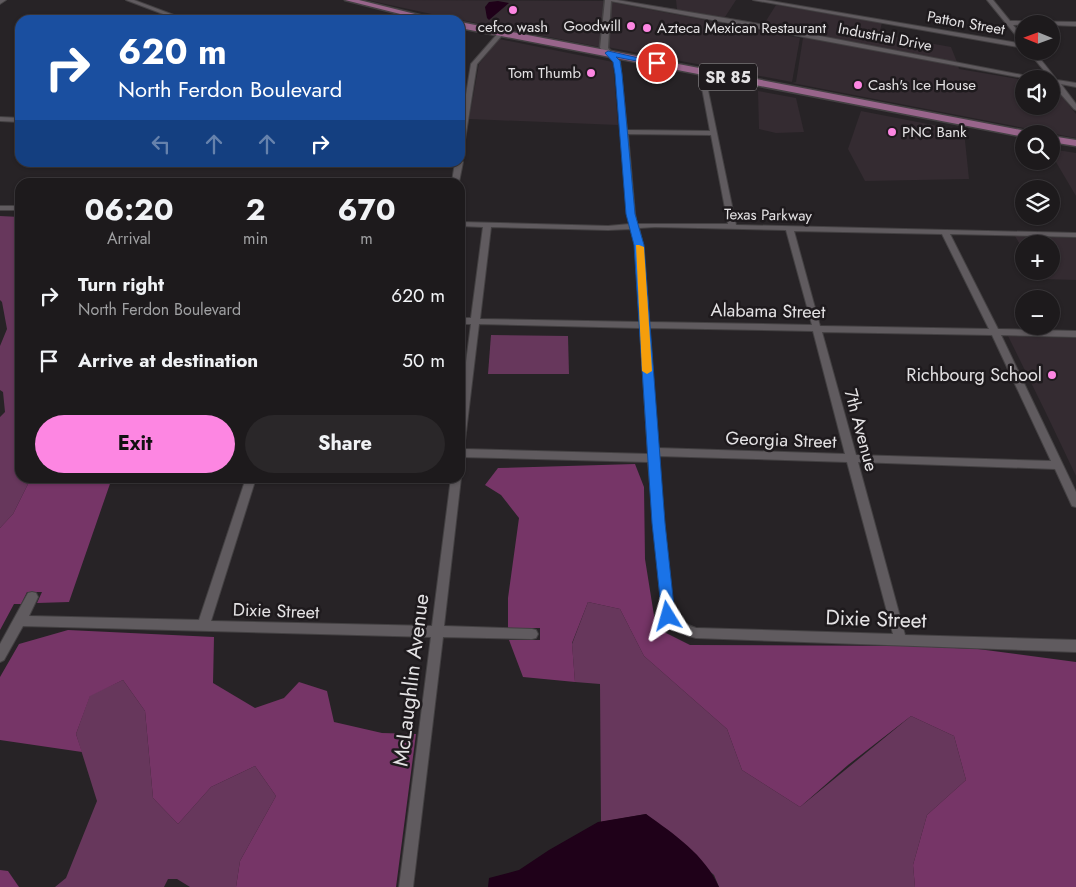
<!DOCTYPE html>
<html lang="en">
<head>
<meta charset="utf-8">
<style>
	body { margin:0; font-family:Jost,sans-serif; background:#2a2729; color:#f1f3f6; height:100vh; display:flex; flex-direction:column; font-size:19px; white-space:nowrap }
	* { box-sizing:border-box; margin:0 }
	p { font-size:16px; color:#a0a1a3 }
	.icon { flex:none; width:28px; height:28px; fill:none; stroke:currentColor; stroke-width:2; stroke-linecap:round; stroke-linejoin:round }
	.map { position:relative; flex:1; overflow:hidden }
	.side { position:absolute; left:15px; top:178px; width:450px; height:305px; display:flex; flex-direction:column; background:#1d1a1c; border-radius:15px; box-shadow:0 1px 4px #0004,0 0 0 1px #3b383b }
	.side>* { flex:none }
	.guide { position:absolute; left:15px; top:15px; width:450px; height:152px; border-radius:15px; box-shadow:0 1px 4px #0004,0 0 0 1px #3b383b; background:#1a4fa0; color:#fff; overflow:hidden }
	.needle { width:32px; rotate:271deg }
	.fabs { position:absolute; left:1015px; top:15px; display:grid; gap:10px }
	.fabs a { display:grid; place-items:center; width:45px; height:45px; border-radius:50%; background:#1d1a1c; box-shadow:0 1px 4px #0004,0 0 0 1px #3b383b; font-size:25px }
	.pin { position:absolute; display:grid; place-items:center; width:42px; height:42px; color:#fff; margin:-21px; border:2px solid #fff; border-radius:50%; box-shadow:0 1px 5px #0007 }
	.me { position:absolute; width:55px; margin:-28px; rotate:352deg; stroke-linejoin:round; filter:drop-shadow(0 0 4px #0008) }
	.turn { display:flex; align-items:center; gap:18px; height:105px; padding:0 20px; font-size:22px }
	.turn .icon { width:65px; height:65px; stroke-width:2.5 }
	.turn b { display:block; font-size:35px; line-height:42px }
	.lanes { display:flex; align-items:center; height:48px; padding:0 20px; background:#0003; justify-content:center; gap:25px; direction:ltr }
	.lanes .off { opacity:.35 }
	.eta { display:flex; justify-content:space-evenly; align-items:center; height:85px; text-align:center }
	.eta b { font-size:30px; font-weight:700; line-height:35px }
	.button { display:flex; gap:10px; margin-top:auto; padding:10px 20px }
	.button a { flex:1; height:58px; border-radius:30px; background:#fd86e2; color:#111; font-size:20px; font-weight:700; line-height:58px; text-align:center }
	.button a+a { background:#2a2729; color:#f1f3f6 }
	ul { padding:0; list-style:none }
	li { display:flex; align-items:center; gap:15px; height:65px; padding:0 20px }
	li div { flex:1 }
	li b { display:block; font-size:19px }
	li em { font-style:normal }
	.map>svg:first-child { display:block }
</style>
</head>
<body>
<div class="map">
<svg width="1076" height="887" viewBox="0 0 1076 887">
	<rect width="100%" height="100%" fill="#272326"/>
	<g fill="#342b31">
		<polygon points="367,0 604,1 600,47 436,15"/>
		<polygon points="616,0 677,9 676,0 736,0 725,17 764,24 776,5 882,23 879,34 951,47 957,62"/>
		<polygon points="610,2 800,38 792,82 607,47"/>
		<polygon points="663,11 958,65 959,69 1024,80 1024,106 1051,106 1051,85 1054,86 1076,114 1076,138 792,83 796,82 803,38 801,37"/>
		<polygon points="499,39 613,62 618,125 469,119 479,64"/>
		<polygon points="758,91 796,98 804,132 776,133 759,129"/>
		<polygon points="861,111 964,131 969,179 865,181 848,149"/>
		<polygon points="1051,149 1076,153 1076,196 1056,162"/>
		<polygon points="1015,236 1076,238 1076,280 1042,279 1037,271 1051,271 1051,244 1024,244 1024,251"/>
		<polygon points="1008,336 1076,338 1076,476 1046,413"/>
	</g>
	<g fill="#67375c">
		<polygon points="0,216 20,217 20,478 31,478 13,514 0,528 0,417 5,412 3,392 0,390 0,346 7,329 2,302 0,300"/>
		<polygon points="491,335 568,336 569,374 488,374"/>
		<polygon points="588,602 620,609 644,656 727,729 742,770 800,807 911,716 954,736 966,780 927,815 913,865 915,887 719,887 714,875 646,814 601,822 600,684 575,682 572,644"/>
		<polygon points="123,680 145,711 153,798 178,824 211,787 255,766 276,796 240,861 236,887 190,887 177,879 168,879 164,887 55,887 66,878 97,801 76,734 90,695"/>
	</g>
	<g fill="#763567">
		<polygon points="635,464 644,487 645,559 656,628 690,645 909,646 978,649 1076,662 1076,887 915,887 913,865 927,815 966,780 954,736 911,716 848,765 800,807 742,770 727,729 644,656 620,609 588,602 572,643 575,682 523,677 509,640 540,640 540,628 508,628 508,598 519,518 501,495 485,485 498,468"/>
		<polygon points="31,478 112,478 69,602 37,603 42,592 27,592 21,604 14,604 0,630 0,528 13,514"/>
		<polygon points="68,630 214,637 213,683 255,708 284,698 299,682 327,691 334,722 382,733 416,734 396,887 236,887 240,861 276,796 255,766 211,787 178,824 153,798 145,711 123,680 90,696 76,734 82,752 0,740 0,677 19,644"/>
		<polygon points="0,870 8,871 19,887 0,887"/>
	</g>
	<g fill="#1f0119">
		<polygon points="498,1 509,3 489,20 487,18 485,7 489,2"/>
		<path d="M646 814C674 834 705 855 719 887H488L489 878 519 870 549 850 598 822Z"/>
	</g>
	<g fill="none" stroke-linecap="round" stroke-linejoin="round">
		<g stroke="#434042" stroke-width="2">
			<g id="minor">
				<polygon points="0,0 6,0 0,4"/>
				<polygon points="126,0 134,0 187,20 179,20"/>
				<polygon points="605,0 617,0 748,22 1043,79 1029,79"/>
				<polygon points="753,0 765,0 1024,44 1024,48"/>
				<polygon points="987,0 993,0 1010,21 1076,22 1076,26 1051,25 1051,24 1013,25 1024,38 1024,44 1022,43"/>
				<polygon points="499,32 504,33 477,64 463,152 460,154 460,131 471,64"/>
				<polygon points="1028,51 1034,51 1057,80 1076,83 1076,87 1061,84 1076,104 1076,110 1074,109 1051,83 1051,79"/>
				<path d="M606 52H610L620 61 627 130 710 131 699 72 704 71 736 225 1076 233V237L950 234 998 329 1076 331V337L1001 335 1076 492V507L1072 506 1055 469 858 462 905 635 1076 640V652L696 638C681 634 669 630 662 615L648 462 460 457V408L471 324H460V318H471L483 227 460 226V222L608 226 630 224 627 214 616 74 614 62 606 54ZM628 134 711 135 728 224H637L635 214ZM491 227 608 230 631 229 635 245 640 322 480 319ZM655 227 786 230 812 325 648 322 643 245 639 228ZM794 231 942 234 989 329 820 326ZM479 324 640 328 648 454 464 449ZM649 328 813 331 845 454 657 448ZM822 332 992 335 1051 461 856 455ZM658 456 847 462 893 634 696 628C675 621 674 615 671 595Z"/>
				<polygon points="0,117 20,118 20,122 0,121"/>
				<polygon points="460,160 463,162 459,182 452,182 455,162 460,162"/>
				<rect x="0" y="206" width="20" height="4"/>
				<polygon points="460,476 461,478 444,626 532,629 536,630 538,634 536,638 532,639 443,637 413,887 399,887 431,637 23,626 4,660 0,662 0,644 28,593 32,592 36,593 38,597 29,616 199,620 246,478 256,478 211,621 432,626 451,478 460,478"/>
			</g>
		</g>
		<g stroke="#434042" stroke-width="3">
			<polygon id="tertiary" points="605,0 611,0 608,48 612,53 608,55 600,48"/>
		</g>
		<g stroke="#434042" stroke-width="3">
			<g id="primary">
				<polygon points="345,0 359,0 439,20 424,20"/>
				<polygon points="460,22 1026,131 1031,134 1024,134 1024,137 460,28"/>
				<polygon points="1051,136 1076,140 1076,146 1051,142"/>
			</g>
		</g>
		<use href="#minor" fill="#605b5f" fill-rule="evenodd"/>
		<use href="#tertiary" fill="#605b5f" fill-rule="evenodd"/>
		<use href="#primary" fill="#98658b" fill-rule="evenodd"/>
	</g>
	<polygon fill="#1a73e8" stroke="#114b97" points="608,51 661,63 657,65 616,57 620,61 622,74 635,214 644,245 665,523 675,616 673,620 668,621 664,620 662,616 652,523 634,245 626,214 615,74 613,62 605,53"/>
	<polygon fill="#f59e0b" points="636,245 639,245 644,247 652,371 647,374 642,371"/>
	<g fill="#fd86e2" stroke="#1e1a1d" stroke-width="2">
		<circle cx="513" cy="10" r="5"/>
		<circle cx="631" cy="26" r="5"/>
		<circle cx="647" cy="28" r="5"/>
		<circle cx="591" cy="73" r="5"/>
		<circle cx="858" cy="85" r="5"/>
		<circle cx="892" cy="132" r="5"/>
		<circle cx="1052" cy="375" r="5"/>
	</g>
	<g text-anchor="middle" stroke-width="5" stroke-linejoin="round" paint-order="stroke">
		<g font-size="15" fill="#e4e2e4" stroke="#1e1a1d">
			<text transform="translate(966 23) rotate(10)" y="5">Patton Street</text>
			<text transform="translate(885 37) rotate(11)" y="5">Industrial Drive</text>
			<text transform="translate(768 215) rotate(1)" y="5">Texas Parkway</text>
		</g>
		<g font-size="15" fill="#e4e2e4" stroke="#1e1a1d" text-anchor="start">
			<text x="621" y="31" text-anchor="end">Goodwill</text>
			<text x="513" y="32" text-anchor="middle">cefco wash</text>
			<text x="657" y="33">Azteca Mexican Restaurant</text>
			<text x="581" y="78" text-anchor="end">Tom Thumb</text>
			<text x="868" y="90">Cash's Ice House</text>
			<text x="902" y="137">PNC Bank</text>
		</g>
		<rect fill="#1e1a1d" stroke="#a9a6a8" stroke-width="1" x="699" y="63.5" width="58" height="27" rx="4"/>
		<g font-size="16" font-weight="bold" fill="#e4e2e4">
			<text x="728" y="83">SR 85</text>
		</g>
		<g font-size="18" fill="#e4e2e4" stroke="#1e1a1d">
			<text transform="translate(768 311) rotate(1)" y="6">Alabama Street</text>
			<text transform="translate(861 430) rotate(75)" y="6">7th Avenue</text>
			<text transform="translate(781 440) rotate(2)" y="6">Georgia Street</text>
			<text transform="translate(276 611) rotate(2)" y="6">Dixie Street</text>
		</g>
		<g font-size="18" fill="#e4e2e4" stroke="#1e1a1d" text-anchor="end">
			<text x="1042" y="381">Richbourg School</text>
		</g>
		<g font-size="21" fill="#e4e2e4" stroke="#1e1a1d">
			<text transform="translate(876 619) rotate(2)" y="7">Dixie Street</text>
			<text transform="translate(411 680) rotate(-83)" y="7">McLaughlin Avenue</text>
		</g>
	</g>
</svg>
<div class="fabs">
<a><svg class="needle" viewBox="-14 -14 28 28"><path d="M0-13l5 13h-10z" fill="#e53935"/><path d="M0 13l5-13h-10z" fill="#a0a1a3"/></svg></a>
<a><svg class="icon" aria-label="sound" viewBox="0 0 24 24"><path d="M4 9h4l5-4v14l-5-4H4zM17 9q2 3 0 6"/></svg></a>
<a><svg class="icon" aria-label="search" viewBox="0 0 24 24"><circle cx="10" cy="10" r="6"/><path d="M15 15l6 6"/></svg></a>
<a><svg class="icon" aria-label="layers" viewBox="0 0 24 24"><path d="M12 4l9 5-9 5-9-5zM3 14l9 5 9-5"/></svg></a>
<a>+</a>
<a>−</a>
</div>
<div class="pin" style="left:657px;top:63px;background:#d93025"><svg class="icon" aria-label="arrive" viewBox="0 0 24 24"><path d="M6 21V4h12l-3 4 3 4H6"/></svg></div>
<svg class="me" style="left:668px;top:616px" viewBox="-20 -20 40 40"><path d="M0-17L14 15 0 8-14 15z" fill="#1a73e8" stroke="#fff" stroke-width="4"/></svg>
<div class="guide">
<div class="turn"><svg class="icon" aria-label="right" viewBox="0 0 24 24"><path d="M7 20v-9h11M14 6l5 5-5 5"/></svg><div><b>620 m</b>North Ferdon Boulevard</div></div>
<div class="lanes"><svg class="icon off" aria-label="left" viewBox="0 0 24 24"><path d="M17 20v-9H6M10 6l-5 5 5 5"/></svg><svg class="icon off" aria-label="ahead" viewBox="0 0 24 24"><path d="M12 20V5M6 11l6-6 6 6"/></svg><svg class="icon off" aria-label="ahead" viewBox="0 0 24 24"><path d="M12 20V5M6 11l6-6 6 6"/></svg><svg class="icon" aria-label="right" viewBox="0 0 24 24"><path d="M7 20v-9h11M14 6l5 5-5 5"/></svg></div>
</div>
<section class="side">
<div class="eta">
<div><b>06:20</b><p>Arrival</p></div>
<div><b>2</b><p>min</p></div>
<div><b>670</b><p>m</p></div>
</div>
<ul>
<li><svg class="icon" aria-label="right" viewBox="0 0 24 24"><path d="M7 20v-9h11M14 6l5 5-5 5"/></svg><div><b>Turn right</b><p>North Ferdon Boulevard</p></div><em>620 m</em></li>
<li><svg class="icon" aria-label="arrive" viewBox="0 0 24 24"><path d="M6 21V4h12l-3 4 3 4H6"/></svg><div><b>Arrive at destination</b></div><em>50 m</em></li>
</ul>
<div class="button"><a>Exit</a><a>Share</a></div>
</section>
</div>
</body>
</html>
